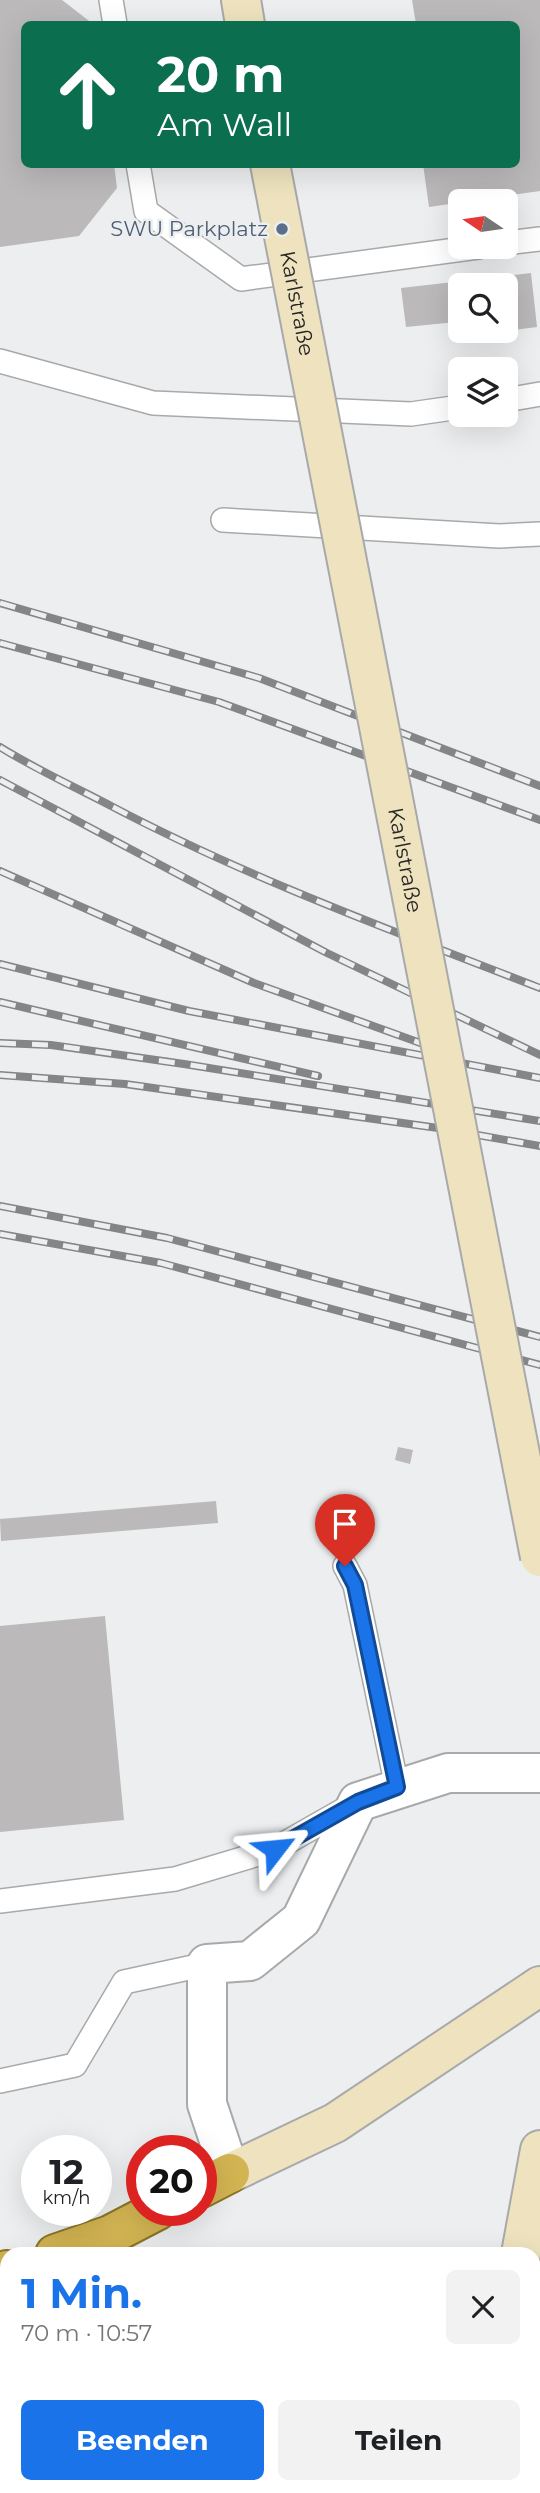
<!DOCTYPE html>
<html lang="de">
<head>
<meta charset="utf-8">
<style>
	body { margin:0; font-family:Montserrat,sans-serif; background:#f2f2f2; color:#202124; height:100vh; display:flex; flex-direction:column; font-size:26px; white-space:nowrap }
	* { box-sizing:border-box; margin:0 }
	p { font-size:23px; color:#757577 }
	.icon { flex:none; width:38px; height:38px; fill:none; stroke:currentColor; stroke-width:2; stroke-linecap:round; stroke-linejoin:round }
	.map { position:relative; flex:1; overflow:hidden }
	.panel { position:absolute; left:0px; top:2247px; width:541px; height:247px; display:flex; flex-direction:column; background:#fff; border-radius:21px 21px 0 0; box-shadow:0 7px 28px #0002 }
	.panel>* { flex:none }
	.top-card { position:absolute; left:21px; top:21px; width:499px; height:147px; border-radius:10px; box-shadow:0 7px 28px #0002; background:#0b6e4f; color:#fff; overflow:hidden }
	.needle { width:46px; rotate:283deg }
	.buttons { position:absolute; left:448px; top:189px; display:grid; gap:14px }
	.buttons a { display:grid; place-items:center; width:70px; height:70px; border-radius:10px; background:#fff; box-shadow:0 7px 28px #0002; font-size:35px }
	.speed { position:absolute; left:21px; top:2135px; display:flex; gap:14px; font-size:35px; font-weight:700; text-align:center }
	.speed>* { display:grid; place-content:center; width:91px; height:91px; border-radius:50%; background:#fff; box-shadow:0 7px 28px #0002; line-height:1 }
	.speed small { font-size:18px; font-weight:400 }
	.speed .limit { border:10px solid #d22; background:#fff; color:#111 }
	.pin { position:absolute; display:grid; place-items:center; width:60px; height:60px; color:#fff; margin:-72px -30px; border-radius:50% 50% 50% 0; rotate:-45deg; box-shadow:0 0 7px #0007 }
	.pin .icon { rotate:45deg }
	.me { position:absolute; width:77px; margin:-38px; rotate:61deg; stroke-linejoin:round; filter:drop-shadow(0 0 5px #0008) }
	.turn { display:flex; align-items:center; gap:24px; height:147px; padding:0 21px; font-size:32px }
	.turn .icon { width:91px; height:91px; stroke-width:2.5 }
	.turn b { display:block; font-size:49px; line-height:60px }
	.round { display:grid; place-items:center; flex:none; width:74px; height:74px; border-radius:10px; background:#f2f2f2 }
	.summary { display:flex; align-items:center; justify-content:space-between; height:119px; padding:0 21px }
	h1 { font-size:42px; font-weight:700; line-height:52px; color:#1a73e8 }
	.action { display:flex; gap:14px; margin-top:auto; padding:14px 21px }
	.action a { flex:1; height:80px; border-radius:10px; background:#1a73e8; color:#fff; font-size:28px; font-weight:700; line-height:80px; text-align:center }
	.action a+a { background:#f2f2f2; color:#202124 }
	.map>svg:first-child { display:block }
</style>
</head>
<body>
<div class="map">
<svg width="540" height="2493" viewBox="0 0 540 2493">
	<rect width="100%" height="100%" fill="#eceeef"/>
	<g fill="#bbb9b9">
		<polygon points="0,0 62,0 93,24 24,24 24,164 114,164 117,188 79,236 0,247"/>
		<polygon points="412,0 540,0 540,191 429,207 423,164 516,164 516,24 416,24"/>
		<polygon points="531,273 537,327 506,331 506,285 460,285 460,331 493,333 457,337 456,322 406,327 401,288"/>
		<polygon points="398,1447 413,1450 410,1464 395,1460"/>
		<polygon points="216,1501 218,1523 1,1541 0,1519"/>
		<polygon points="105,1616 124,1820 0,1832 0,1626"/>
	</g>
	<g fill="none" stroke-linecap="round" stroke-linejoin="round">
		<polyline stroke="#c4c6c7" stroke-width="38" stroke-dasharray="38 19" stroke-linecap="butt" points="534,2438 540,2442"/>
		<g stroke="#a8a9aa" stroke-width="26">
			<g id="service">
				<polyline points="111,0 115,24"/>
				<polyline points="138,164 146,211 241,279 478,247"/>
				<polyline points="506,243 540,239"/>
				<polyline points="0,361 153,403 411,414 460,407"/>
				<polyline points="506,400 540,394"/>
				<polyline points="223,520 499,536 540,534"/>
				<polyline points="345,1566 355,1585 397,1787"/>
				<polyline points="0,1901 175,1879 275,1849 354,1804"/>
				<polyline points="0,2081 75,2065 124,1982 207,1964"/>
			</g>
		</g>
		<g stroke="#a8a9aa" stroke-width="42">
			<polyline id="minor" points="230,2173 207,2104 207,1964 250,1961 301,1920 358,1802 448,1773 540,1773"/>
		</g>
		<g stroke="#a8a9aa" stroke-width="42">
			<g id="secondary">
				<polyline points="241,0 245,24"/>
				<polyline points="230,2173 335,2123 540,1986"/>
				<polyline points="521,2254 540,2150"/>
				<polyline points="460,2493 463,2487"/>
			</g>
		</g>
		<g stroke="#8e7626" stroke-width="42">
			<g id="primary">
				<polyline points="0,2394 7,2395"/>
				<polyline points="260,2487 296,2493"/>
			</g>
		</g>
		<g stroke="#8e7626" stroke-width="42">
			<g id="trunk">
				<polyline points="201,2188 230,2173"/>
				<polyline points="55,2254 110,2235 158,2210"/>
				<polyline points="0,2273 7,2270"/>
			</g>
		</g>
		<use href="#service" stroke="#fff" stroke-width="23"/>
		<use href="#minor" stroke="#fff" stroke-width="38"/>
		<use href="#secondary" stroke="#eee3be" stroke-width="38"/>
		<use href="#primary" stroke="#ddc77d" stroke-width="38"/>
		<use href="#trunk" stroke="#d2b452" stroke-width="38"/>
		<g stroke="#848586" stroke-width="8">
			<g id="rail">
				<polyline points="0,603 259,678 540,786"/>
				<polyline points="0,643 219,702 540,820"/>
				<path d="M0 747C37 770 75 787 113 807 250 879 396 932 540 988"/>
				<polyline points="0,780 327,953 540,1055"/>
				<polyline points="0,871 254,983 437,1049"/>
				<polyline points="0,964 189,1011 540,1078"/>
				<polyline points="0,1002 318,1076"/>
				<polyline points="0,1043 51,1045 184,1064 540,1121"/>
				<polyline points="0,1075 125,1084 438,1128 540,1146"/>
				<polyline points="0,1206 167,1238 540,1337"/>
				<polyline points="0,1234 161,1263 540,1365"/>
			</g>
		</g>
		<use href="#rail" stroke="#eceeef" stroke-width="5" stroke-dasharray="16" stroke-linecap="butt"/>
		<g stroke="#a8a9aa" stroke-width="42" stroke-linecap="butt">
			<g id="secondary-bridge">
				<path id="s1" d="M270 164 540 1557"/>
			</g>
		</g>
		<use href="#secondary-bridge" stroke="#eee3be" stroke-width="38"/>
	</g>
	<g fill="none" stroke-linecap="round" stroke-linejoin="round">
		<g stroke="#114b97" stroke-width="18">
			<polyline id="route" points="275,1849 358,1802 397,1787 355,1585 345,1566"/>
		</g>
		<use href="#route" stroke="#1a73e8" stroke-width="12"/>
	</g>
	<circle fill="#5c6f8a" stroke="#eceeef" stroke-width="2.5" cx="282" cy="229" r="7"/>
	<g text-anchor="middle" stroke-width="5" stroke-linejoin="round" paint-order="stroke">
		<g font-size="21" fill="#4e5e75" stroke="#eceeef" text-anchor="end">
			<text x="268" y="236">SWU Parkplatz</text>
		</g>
		<g font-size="21" fill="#252526" stroke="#eceeef">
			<text dy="7" stroke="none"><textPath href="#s1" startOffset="142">Karlstraße</textPath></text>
			<text dy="7" stroke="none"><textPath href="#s1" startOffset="709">Karlstraße</textPath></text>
		</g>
	</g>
</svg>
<div class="buttons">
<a><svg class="needle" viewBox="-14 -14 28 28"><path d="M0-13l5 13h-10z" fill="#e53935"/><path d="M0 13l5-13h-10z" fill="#757577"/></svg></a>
<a><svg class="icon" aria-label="search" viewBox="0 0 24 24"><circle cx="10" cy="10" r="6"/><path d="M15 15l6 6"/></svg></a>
<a><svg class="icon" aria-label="layers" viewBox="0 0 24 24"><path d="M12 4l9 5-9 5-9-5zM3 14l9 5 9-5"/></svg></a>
</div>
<div class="speed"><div>12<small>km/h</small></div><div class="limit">20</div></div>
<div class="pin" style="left:345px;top:1566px;background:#d93025"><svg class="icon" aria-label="arrive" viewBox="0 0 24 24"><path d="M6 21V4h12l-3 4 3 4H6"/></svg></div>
<svg class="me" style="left:275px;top:1849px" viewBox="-20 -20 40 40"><path d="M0-17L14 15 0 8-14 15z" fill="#1a73e8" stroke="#fff" stroke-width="4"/></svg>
<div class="top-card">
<div class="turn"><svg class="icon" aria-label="ahead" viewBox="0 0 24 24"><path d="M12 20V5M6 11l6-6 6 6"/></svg><div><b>20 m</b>Am Wall</div></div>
</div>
<section class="panel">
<div class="summary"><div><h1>1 Min.</h1><p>70 m · 10:57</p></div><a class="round"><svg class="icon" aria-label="close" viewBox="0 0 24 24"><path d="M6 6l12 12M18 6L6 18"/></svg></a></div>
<div class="action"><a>Beenden</a><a>Teilen</a></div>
</section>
</div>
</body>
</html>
